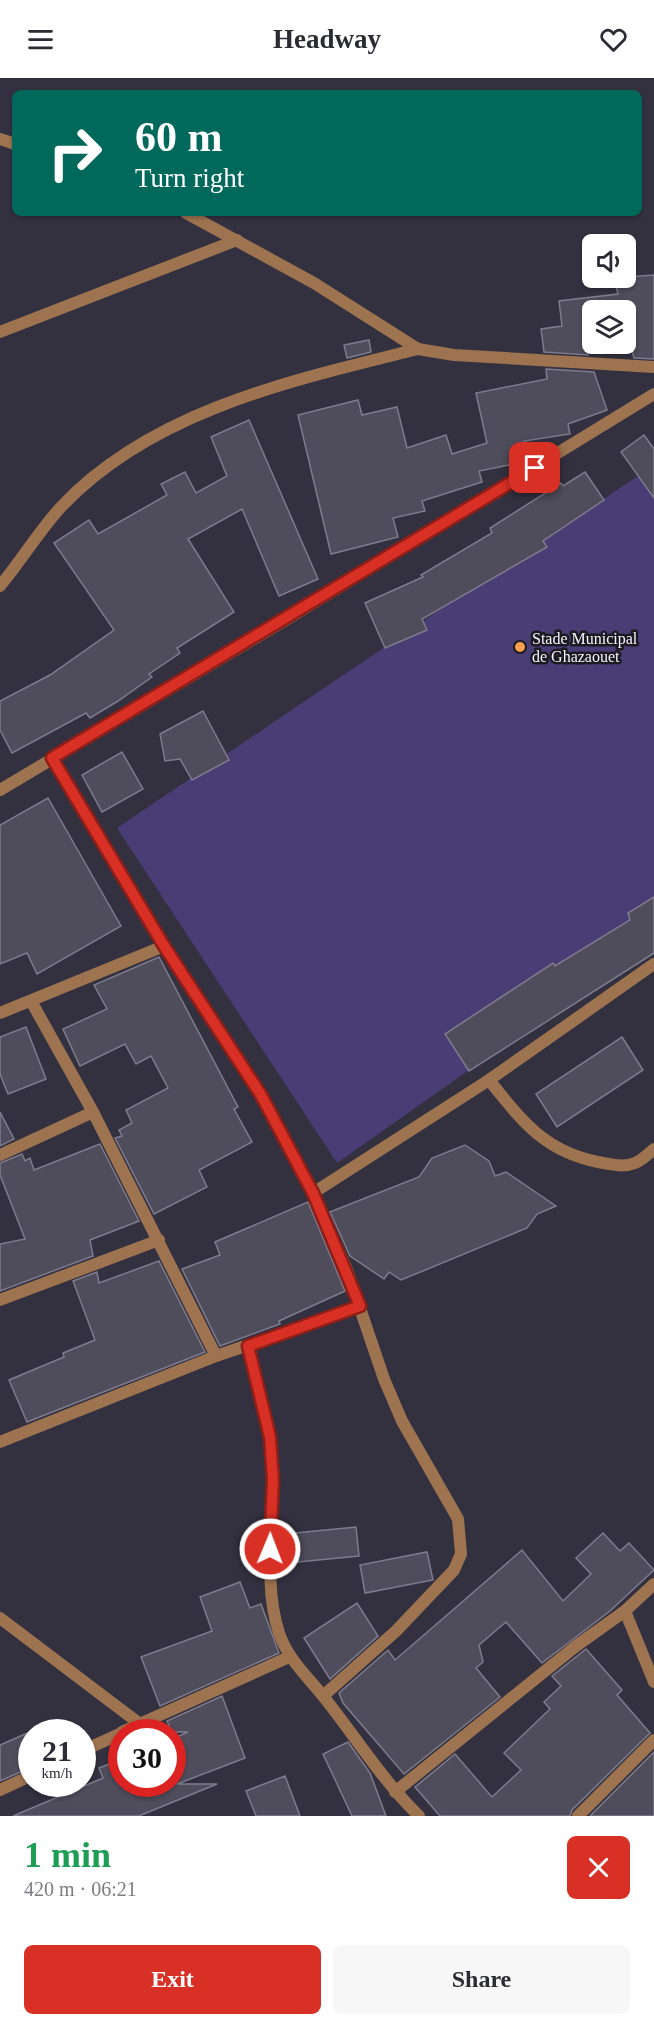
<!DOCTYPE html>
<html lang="en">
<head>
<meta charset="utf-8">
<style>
	body { margin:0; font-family:Georgia,serif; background:#f7f7f7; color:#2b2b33; height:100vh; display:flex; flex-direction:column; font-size:22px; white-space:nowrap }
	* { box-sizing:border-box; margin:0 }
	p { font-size:20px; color:#7c7c81 }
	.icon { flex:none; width:33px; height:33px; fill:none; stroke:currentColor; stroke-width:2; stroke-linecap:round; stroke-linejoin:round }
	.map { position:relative; height:1738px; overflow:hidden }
	.details { display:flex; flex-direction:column; background:#fff; flex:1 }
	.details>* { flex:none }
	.guide { position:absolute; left:12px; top:12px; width:630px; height:126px; border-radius:9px; box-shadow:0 2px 4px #0004; background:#00695c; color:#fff; overflow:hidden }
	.tools { position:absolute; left:582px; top:156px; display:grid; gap:12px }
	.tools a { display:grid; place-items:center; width:54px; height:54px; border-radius:9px; background:#fff; box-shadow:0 2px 4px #0004; font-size:30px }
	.speed { position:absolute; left:18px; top:1641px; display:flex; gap:12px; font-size:30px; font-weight:700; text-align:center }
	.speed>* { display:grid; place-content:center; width:78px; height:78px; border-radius:50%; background:#fff; box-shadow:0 2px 4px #0004; line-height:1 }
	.speed small { font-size:15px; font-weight:400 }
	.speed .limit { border:9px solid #d22; background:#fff; color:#111 }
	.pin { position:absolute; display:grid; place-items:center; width:51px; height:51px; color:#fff; margin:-26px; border-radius:12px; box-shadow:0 3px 9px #0006 }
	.me { position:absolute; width:66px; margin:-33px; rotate:1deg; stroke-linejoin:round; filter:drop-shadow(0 0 4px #0008) }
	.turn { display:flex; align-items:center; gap:21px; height:126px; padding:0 24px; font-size:27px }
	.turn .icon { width:78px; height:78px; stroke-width:2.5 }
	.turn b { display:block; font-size:42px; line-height:51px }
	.round { display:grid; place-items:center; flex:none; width:63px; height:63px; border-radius:9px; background:#f7f7f7 }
	.overview { display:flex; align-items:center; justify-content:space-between; height:102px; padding:0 24px }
	h1 { font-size:36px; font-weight:800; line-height:45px; color:#1e9e55 }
	.button { display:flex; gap:12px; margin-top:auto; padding:12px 24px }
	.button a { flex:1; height:69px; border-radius:9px; background:#d93025; color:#fff; font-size:24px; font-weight:800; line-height:69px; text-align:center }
	.button a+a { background:#f7f7f7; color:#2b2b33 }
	header { display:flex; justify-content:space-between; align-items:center; height:78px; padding:0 24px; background:#fff; font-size:27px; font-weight:800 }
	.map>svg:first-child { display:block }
</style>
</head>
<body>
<header><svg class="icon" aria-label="menu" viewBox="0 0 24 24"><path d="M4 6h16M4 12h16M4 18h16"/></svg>Headway<svg class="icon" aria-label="heart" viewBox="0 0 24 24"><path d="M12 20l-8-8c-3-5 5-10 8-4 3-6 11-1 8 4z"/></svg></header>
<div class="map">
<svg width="654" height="1738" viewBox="0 0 654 1738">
	<rect width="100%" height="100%" fill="#333140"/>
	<polygon fill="#493d76" points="654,387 654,862 337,1085 117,750"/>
	<g fill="#4f4d5c" stroke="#7d7b8c" stroke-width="1.5" fill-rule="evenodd">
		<path d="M654 197V281L634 280 631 269 587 274 588 277 544 274 541 251 562 248 559 223 618 216 614 200ZM592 232H626V266H592Z"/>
		<polygon points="369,262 371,274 347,280 344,267"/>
		<polygon points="546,291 594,294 607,332 568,346 570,356 524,363 528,383 479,393 482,404 422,423 425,433 393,440 398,459 331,476 298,337 358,322 362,337 397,329 407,370 446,357 452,376 487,365 476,315 547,301"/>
		<polygon points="249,342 318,501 279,518 242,431 188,461 234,534 177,570 180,575 149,596 152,599 118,623 90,640 86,635 12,675 0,652 0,623 50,597 114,552 54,465 89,442 98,456 167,417 161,406 185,394 196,415 227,398 211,359"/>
		<polygon points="644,357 654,371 654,420 621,374"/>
		<polygon points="585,394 604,422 543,463 547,469 422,541 427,552 385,570 365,525 423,499 421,497 492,455 490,450 561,405 563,408"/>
		<polygon points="203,633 229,682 192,702 180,681 165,683 160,656"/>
		<polygon points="122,674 143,711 102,734 82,697"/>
		<polygon points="48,720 121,848 37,896 27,875 0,886 0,747"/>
		<polygon points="654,819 654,875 469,993 445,956 553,885 555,888 630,842 628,835"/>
		<polygon points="159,879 238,1029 234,1031 252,1064 199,1092 207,1109 154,1136 115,1060 122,1058 119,1052 132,1045 126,1032 168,1010 151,978 136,986 125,966 80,988 63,951 107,931 94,907"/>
		<polygon points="26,949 46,1001 8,1016 0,996 0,959"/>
		<polygon points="622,959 643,992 557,1049 536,1016"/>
		<polygon points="0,1034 14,1061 0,1068"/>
		<polygon points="100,1066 139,1143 90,1162 93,1178 0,1213 0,1166 25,1161 0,1097 0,1085 22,1076 25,1083 30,1080 34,1092"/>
		<polygon points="465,1067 489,1083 495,1098 506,1094 556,1128 537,1136 527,1150 401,1202 389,1194 384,1201 350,1178 330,1134 419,1099 432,1080"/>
		<polygon points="308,1124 345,1213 279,1243 280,1246 220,1268 182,1191 220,1177 215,1164"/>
		<polygon points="159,1183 205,1274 27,1344 9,1302 64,1279 63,1275 95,1262 73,1203 97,1194 99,1205"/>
		<polygon points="356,1449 359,1478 298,1484 295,1455"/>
		<polygon points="603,1455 620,1473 629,1465 654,1492 610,1533 542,1585 506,1544 479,1567 483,1584 476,1590 500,1619 404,1696 343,1625 339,1615 388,1572 395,1582 522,1472 563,1523 591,1496 576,1480"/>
		<polygon points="427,1474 433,1502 365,1515 360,1487"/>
		<polygon points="240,1504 250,1530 261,1526 279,1575 160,1628 141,1579 212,1553 200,1519"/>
		<polygon points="357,1525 378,1558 330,1601 304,1560"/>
		<polygon points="586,1571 622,1612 617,1617 650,1655 572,1732 570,1738 440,1738 415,1709 455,1676 492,1719 521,1692 504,1675 550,1631 544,1624 561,1608 552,1598"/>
		<polygon points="222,1618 245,1680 177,1706 217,1706 139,1738 13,1738 103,1700 99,1690 122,1681 122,1706 172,1706 172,1661 188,1654 172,1654 167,1643"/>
		<polygon points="32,1653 32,1689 0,1703 0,1667"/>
		<polygon points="348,1664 370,1695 386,1738 352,1738 323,1676"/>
		<polygon points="654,1674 654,1738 590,1738"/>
		<polygon points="285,1698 300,1738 256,1738 246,1713"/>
	</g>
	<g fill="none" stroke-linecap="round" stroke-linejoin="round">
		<path stroke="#9e734f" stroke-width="12" d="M489 1002C522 1043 544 1073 598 1084 610 1086 623 1090 635 1085 642 1082 648 1076 654 1071"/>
		<g stroke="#9e734f" stroke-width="12">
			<polyline points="0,61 15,66"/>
			<polyline points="186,135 314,205 418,271 454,277 654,289"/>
			<polyline points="0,254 237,162"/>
			<path d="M0 508C21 483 39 453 61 429 152 332 294 302 418 271"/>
			<polyline points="52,680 164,868 261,1017 313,1115 347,1192 384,1301 402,1343 458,1441 461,1476 454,1492 396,1553 323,1618"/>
			<polyline points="0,712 292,538 654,316"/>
			<polyline points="31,923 93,1034 216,1278"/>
			<polyline points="0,935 164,868"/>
			<polyline points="0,1077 93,1034"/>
			<polyline points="313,1115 489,1002 654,886"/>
			<polyline points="0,1222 159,1162"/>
			<path d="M248 1268C260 1312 272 1356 273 1401 274 1452 263 1506 279 1555 288 1581 306 1597 323 1618 355 1658 382 1702 419 1738"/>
			<polyline points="0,1364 216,1278 360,1229"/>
			<polyline points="625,1533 654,1604"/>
			<polyline points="0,1540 140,1646"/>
			<polyline points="122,1654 289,1579"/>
			<polyline points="82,1673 122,1655"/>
			<polyline points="0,1712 32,1697"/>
			<polyline points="395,1714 576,1568 625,1533 654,1506"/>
			<polyline points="578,1738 654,1662"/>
		</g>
	</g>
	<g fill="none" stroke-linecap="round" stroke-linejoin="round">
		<g stroke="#8d1f18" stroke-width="15">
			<polyline id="route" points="270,1471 273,1402 270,1359 248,1268 360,1228 313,1115 261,1017 164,868 52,680 535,390"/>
		</g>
		<use href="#route" stroke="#d93025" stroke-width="10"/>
	</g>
	<circle fill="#f9a04c" stroke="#1b1a21" stroke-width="2" cx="520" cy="569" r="6"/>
	<g text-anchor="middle" stroke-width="5" stroke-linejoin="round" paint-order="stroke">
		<g font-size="16" fill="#f5f3fd" stroke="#1b1a21" text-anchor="start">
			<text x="532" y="566">Stade Municipal<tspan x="532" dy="18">de Ghazaouet</tspan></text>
		</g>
	</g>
</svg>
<div class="tools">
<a><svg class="icon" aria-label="sound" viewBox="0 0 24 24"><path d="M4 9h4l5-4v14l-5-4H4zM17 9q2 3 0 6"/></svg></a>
<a><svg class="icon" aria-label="layers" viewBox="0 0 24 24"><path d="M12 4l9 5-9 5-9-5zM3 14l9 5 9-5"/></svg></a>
</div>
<div class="speed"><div>21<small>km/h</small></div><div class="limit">30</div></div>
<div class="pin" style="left:535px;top:390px;background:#d93025"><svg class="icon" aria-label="arrive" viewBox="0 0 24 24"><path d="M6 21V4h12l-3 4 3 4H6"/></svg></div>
<svg class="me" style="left:270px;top:1471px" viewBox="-20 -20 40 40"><circle r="17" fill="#d93025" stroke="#fff" stroke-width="3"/><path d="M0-11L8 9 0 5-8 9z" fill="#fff"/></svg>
<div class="guide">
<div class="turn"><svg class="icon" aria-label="right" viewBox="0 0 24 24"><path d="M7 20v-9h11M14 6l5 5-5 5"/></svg><div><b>60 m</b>Turn right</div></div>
</div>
</div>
<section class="details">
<div class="overview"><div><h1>1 min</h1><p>420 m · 06:21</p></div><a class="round" style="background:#d93025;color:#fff"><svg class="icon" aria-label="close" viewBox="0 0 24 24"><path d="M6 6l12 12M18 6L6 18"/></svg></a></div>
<div class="button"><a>Exit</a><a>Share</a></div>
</section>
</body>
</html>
